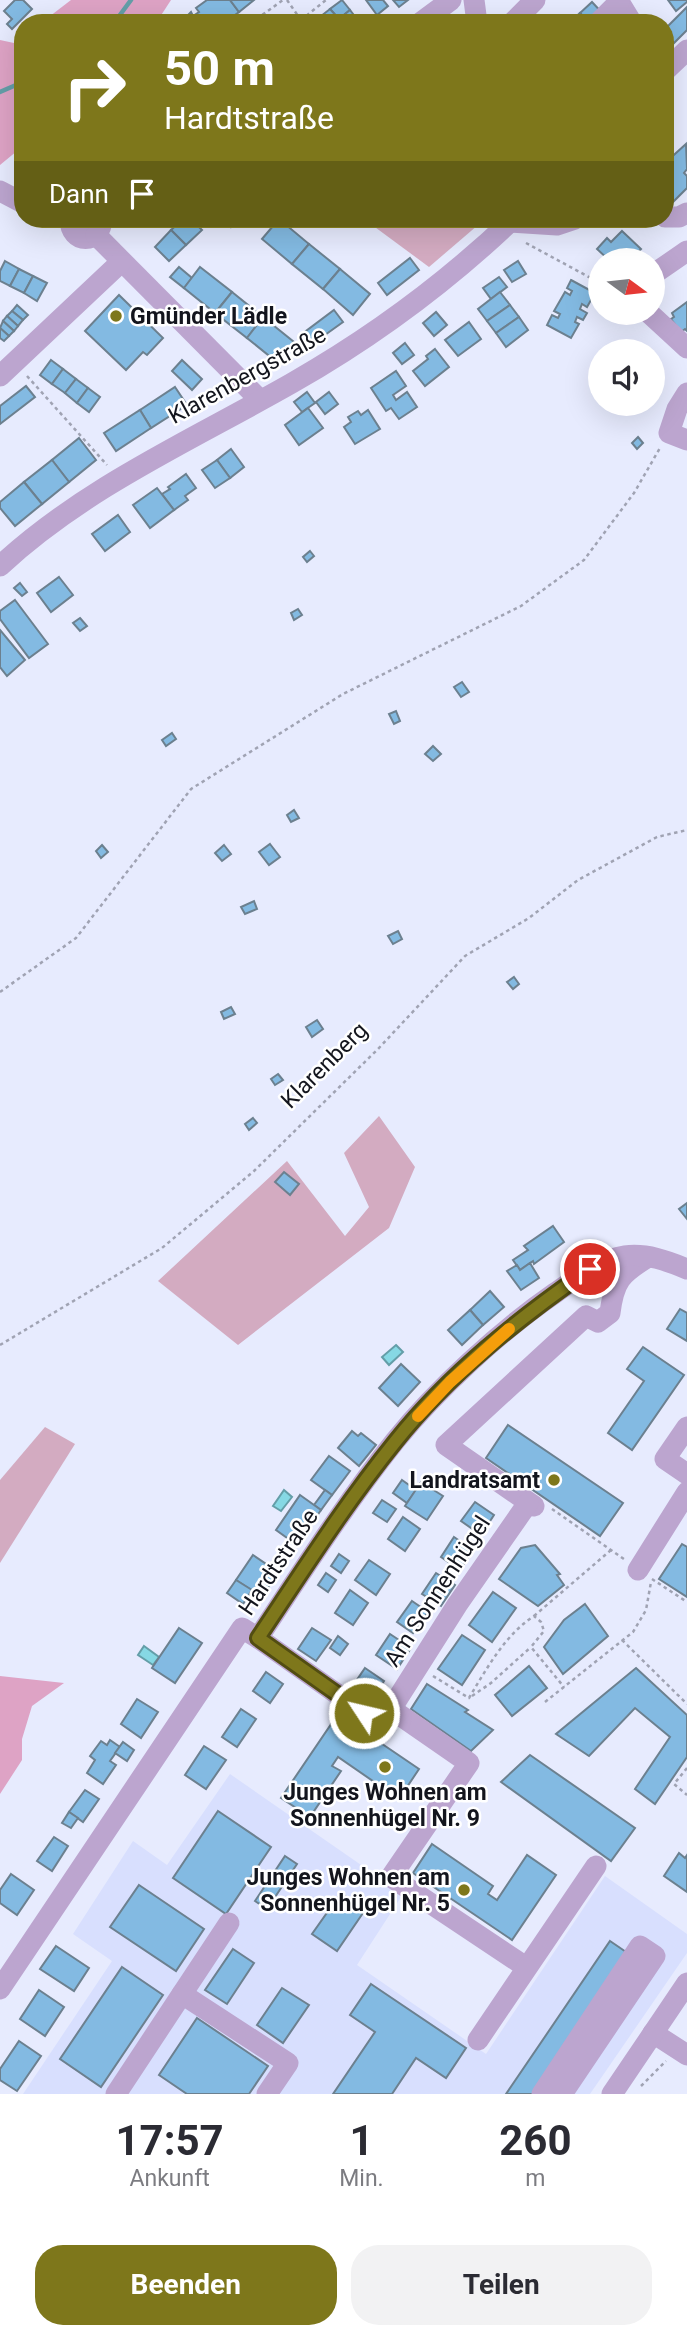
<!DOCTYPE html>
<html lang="de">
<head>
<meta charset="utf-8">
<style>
	body { margin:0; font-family:Roboto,sans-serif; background:#f2f2f3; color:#2b2b33; height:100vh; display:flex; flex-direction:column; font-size:26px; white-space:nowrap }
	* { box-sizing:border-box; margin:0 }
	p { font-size:23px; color:#7c7c81 }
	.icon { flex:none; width:38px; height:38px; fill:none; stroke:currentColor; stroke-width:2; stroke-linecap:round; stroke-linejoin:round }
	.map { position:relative; height:2094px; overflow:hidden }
	.panel { display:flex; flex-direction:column; background:#fff; flex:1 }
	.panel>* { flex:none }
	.top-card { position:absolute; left:14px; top:14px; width:660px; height:214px; border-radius:28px; box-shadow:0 7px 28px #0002; background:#7e771b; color:#fff; overflow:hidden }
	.needle { width:46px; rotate:105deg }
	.buttons { position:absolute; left:588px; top:248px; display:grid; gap:14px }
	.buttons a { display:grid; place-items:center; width:77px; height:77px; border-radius:50%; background:#fff; box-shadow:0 7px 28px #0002; font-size:35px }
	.pin { position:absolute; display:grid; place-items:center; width:60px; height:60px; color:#fff; margin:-30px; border:4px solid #fff; border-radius:50%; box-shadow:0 2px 7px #0007 }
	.me { position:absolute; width:77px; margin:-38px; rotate:305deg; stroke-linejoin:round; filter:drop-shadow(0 0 5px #0008) }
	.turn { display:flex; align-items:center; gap:24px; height:147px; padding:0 35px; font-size:32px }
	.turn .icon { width:91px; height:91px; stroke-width:2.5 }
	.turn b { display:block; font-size:49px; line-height:60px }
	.then { display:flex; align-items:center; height:66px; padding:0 35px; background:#0003; gap:14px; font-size:26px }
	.eta { display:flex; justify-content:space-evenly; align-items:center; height:119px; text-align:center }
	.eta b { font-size:42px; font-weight:700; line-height:49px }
	.action { display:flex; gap:14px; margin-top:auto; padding:14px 35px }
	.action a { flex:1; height:80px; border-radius:28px; background:#7e771b; color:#fff; font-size:28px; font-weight:700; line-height:80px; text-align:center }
	.action a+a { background:#f2f2f3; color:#2b2b33 }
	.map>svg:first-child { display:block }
</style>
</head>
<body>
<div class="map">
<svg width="687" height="2094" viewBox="0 0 687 2094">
	<rect width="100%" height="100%" fill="#e7ebfe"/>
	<polygon fill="#d8dffe" points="230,1774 403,1894 357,1965 486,2054 605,1876 687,1934 687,1953 590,2094 23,2094 112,1961 73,1934 133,1841 167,1865"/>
	<g fill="#d3abc1">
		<polygon points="364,219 485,219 429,267"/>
		<polygon points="379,1116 415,1167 389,1228 238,1345 158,1281 287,1161 345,1236 369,1207 344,1153"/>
		<polygon points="45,1427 75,1444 0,1563 0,1480"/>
	</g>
	<g fill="#dea3c5">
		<polygon points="71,0 171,0 156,23 41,23"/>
		<polygon points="23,36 23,146 0,165 0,40 14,43"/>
		<polygon points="0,1676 64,1683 32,1706 22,1739 22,1760 0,1794"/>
	</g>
	<g fill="#86d8e4" stroke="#649ea8" stroke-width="2">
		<polygon points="396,1345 403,1352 389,1365 382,1357"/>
		<polygon points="284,1490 292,1497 281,1511 273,1506"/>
		<polygon points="144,1646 159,1657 153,1665 138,1655"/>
	</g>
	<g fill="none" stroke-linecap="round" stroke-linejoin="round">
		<g stroke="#649ea8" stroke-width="4.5">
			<polyline points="114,23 131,0"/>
			<polyline points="0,92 23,82"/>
		</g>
	</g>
	<g fill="#83bae2" stroke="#6c808f" stroke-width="2">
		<polygon points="15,0 23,0 32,9 12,29 7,24 12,19 4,11"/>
		<polygon points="207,0 230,0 239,12 224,23 194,23 188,15 191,12 193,16 199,12 196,8"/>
		<polygon points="230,0 254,0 239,12"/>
		<polygon points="342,0 350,10 339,19 330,9"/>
		<polygon points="366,0 383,0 388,6 377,15"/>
		<polygon points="393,0 408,0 399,7"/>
		<polygon points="668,0 687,0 687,2 676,11"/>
		<polygon points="592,2 605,16 589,23 580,13"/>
		<polygon points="687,7 687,30 674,43 665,34 665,29"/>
		<polygon points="330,9 339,19 335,23 318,23 316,20"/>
		<polygon points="350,10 360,23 342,23 339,19"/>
		<polygon points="580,13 589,23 569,23"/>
		<polygon points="274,17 289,20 291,23 267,23"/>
		<polygon points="686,144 687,169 684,173 687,176 687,188 671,204 665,198 665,163"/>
		<polygon points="183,219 191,219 202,230 186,245 171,230"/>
		<polygon points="225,219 241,219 231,227"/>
		<polygon points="279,219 309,244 292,264 262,239"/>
		<polygon points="171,230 186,245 169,261 155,247"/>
		<polygon points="622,231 641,249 631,259 622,250 610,261 597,249 607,238 611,242"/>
		<polygon points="309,244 340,269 323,289 292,264"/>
		<polygon points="410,258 419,270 387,295 378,283"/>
		<polygon points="5,261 19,269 10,286 0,281 0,271"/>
		<polygon points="518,261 526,274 512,282 504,270"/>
		<polygon points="179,267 192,278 184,288 170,277"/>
		<polygon points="200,267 232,292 215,313 184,288"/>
		<polygon points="19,269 33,276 24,293 10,286"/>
		<polygon points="340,269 370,294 353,315 323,289"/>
		<polygon points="33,276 47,283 37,301 24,293"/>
		<polygon points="499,277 507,287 491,299 483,288"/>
		<polygon points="571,280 595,293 587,307 582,304 580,309 587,313 583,320 577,317 575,322 579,324 571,338 547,325 552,315 558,318 560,314 554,311 565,292 570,295 572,291 567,288"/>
		<polygon points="232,292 263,317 247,338 215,313"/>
		<polygon points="500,292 510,305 487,321 478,309"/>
		<polygon points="119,295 163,338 147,355 143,352 126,370 85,331"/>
		<polygon points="687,302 687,331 685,329 681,332 671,319 674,317 672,313"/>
		<polygon points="17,305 28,315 23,320 12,311"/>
		<polygon points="510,305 519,317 496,333 487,321"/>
		<polygon points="334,310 343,322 311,345 302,334"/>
		<polygon points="12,311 23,320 18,326 7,316"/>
		<polygon points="436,312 447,325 434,336 423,323"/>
		<polygon points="7,316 18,326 14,331 3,321"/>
		<polygon points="263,317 294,342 278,363 247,338"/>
		<polygon points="519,317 528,330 506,347 496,333"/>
		<polygon points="3,321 14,331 9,336 0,328"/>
		<polygon points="469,322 481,339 458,356 445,340"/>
		<polygon points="0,328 9,336 4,341 0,338"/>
		<polygon points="405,343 414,355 402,364 393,353"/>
		<polygon points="435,349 449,367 425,386 413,371 428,359 426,356"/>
		<polygon points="51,360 63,369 52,384 40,375"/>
		<polygon points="182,360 202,379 192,390 172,371"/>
		<polygon points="63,369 76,379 65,393 52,384"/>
		<polygon points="396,371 406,386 393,395 396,400 407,392 417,407 399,419 391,408 386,411 371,388"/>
		<polygon points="76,379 88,388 77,403 65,393"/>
		<polygon points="26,386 35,397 0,424 0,406"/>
		<polygon points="175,387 187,405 151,428 140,410"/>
		<polygon points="88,388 100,397 89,412 77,403"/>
		<polygon points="307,392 315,403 302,412 294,402"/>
		<polygon points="329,392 338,404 325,414 316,402"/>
		<polygon points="308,408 323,428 299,445 285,425"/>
		<polygon points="140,410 151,428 116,451 104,433"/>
		<polygon points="368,410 380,429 355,444 344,427 351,422 348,417 358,411 361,415"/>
		<polygon points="638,437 643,443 637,449 632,443"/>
		<polygon points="79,438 96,460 69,482 52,460"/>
		<polygon points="231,449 244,467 230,478 217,460"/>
		<polygon points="52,460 69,482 42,504 24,482"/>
		<polygon points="217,460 230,478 215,488 202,470"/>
		<polygon points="186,474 196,488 185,496 188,500 174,510 162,494 170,489 168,487"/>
		<polygon points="24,482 42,504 15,526 0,508 0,502"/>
		<polygon points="157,488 174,510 150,528 133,505"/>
		<polygon points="118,515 130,532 105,551 92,534"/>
		<polygon points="310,551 314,556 307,562 303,557"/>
		<polygon points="59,577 73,595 51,612 37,593"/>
		<polygon points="20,583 27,592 22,596 14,588"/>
		<polygon points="15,600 48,644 29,658 0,619 0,611"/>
		<polygon points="298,609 302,615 294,620 291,613"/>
		<polygon points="80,618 87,626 80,631 73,623"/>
		<polygon points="0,630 25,660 7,676 0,667"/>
		<polygon points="462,682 469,692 461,697 454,687"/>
		<polygon points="396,711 400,721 394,724 389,714"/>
		<polygon points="172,733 176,739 166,746 162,740"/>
		<polygon points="433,746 441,754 433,761 425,754"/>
		<polygon points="294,810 299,818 291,822 287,815"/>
		<polygon points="270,844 280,857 269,865 259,852"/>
		<polygon points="102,845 108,852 101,858 96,851"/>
		<polygon points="224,845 231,854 222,861 215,853"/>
		<polygon points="254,901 257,909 245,914 241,907"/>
		<polygon points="398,931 402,939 393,944 388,936"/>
		<polygon points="514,977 519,984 513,989 507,982"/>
		<polygon points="231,1007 235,1014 224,1019 221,1012"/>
		<polygon points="317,1020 323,1029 312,1037 306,1027"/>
		<polygon points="278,1074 283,1080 275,1085 271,1079"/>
		<polygon points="253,1118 257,1123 249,1130 245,1124"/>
		<polygon points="284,1172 299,1184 290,1195 275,1182"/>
		<polygon points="687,1203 687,1219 679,1209"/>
		<polygon points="553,1226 564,1242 534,1264 533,1261 520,1270 513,1260 528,1250 524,1246"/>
		<polygon points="530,1263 539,1278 521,1290 507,1271 517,1265 520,1270"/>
		<polygon points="490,1291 504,1307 483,1325 470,1310"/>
		<polygon points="680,1309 687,1313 687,1341 667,1329"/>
		<polygon points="470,1310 483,1325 462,1345 448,1330"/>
		<polygon points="643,1347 684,1375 632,1450 608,1433 644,1381 627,1369"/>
		<polygon points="401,1364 420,1382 398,1406 379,1388"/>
		<polygon points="508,1425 623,1503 600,1536 486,1458"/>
		<polygon points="352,1431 358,1436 361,1433 376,1445 359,1466 338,1448"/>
		<polygon points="329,1456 350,1471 332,1495 311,1480"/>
		<polygon points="402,1480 416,1490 407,1503 393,1493"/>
		<polygon points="421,1482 443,1496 427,1520 405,1506"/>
		<polygon points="325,1490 332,1495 321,1510 314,1505"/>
		<polygon points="300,1495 321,1510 297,1545 276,1530"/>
		<polygon points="382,1500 396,1509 387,1522 373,1513"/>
		<polygon points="475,1502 494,1515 481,1535 461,1521"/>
		<polygon points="403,1517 420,1529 405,1551 388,1539"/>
		<polygon points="454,1537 473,1550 460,1570 441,1557"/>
		<polygon points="682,1544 687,1547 687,1597 659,1579"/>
		<polygon points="535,1545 560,1574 557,1575 564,1585 538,1606 499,1579 521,1548"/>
		<polygon points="339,1554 349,1561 341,1573 331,1566"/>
		<polygon points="253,1555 278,1572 262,1597 236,1580"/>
		<polygon points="369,1560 390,1574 376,1595 355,1580"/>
		<polygon points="326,1573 336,1580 328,1592 318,1585"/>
		<polygon points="436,1573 455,1585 441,1606 422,1594"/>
		<polygon points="236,1580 252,1590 243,1604 227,1593"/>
		<polygon points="350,1590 368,1603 353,1625 335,1613"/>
		<polygon points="493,1592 516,1608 492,1642 469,1625"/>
		<polygon points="412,1601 428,1612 413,1633 397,1622"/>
		<polygon points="585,1604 608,1636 563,1674 544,1647 564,1620"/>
		<polygon points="179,1628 202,1643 175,1683 152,1668"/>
		<polygon points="312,1628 331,1640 316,1661 298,1649"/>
		<polygon points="390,1634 411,1648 397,1669 376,1655"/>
		<polygon points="462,1635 485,1650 462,1685 438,1669"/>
		<polygon points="338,1636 348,1644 340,1655 330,1648"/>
		<polygon points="529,1666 547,1688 512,1716 495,1695"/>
		<polygon points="365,1668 384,1681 371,1700 352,1687"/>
		<polygon points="636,1668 687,1715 687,1757 655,1804 635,1789 670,1737 635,1708 589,1756 556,1734"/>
		<polygon points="266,1672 283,1684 270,1703 253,1691"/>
		<polygon points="427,1684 468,1710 465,1712 493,1730 471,1751 411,1709"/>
		<polygon points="137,1699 158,1712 141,1738 121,1724"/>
		<polygon points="241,1709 256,1719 237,1747 222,1737"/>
		<polygon points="338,1714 419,1769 399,1799 338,1757 332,1766 341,1771 310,1817 281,1798"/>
		<polygon points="110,1740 120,1747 110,1761 116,1765 103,1784 87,1773 95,1760 90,1756 101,1741 107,1745"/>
		<polygon points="123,1742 134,1750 127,1761 115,1753"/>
		<polygon points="204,1746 226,1760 206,1789 185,1775"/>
		<polygon points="530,1755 635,1828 611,1861 501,1782"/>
		<polygon points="85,1790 99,1799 83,1822 69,1812"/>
		<polygon points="218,1811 271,1847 226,1914 173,1878"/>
		<polygon points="69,1812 78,1818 71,1828 62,1823"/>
		<polygon points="54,1837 68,1846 52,1871 37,1861"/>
		<polygon points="432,1844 493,1886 488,1894 497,1900 527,1855 556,1875 512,1940 413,1873"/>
		<polygon points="679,1853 685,1858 687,1855 687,1892 664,1876"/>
		<polygon points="285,1856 297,1864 267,1909 255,1901"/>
		<polygon points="11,1874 34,1890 17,1915 0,1903 0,1890"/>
		<polygon points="139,1885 204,1929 176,1971 110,1927"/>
		<polygon points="341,1893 365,1910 337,1951 312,1934"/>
		<polygon points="610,1941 629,1954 534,2094 506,2094"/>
		<polygon points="56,1946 89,1968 74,1991 40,1969"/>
		<polygon points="233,1949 254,1963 227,2004 205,1990"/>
		<polygon points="122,1967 163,1995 101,2087 60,2059"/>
		<polygon points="371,1984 466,2048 446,2078 416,2058 392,2094 333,2094 375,2032 350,2015"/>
		<polygon points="282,1988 309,2005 283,2043 257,2025"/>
		<polygon points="39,1990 64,2007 45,2036 20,2019"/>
		<polygon points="197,2018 268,2066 249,2094 187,2094 159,2075"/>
		<polygon points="19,2041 41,2056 17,2091 0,2080 0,2069"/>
	</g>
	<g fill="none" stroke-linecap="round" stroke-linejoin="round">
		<g stroke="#a0a3b3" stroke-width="2.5" stroke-dasharray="3.5 3.5" stroke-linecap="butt">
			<polyline points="287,0 303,23"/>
			<polyline points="301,20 326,0"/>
			<polyline points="251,23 283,0"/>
			<polyline points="526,243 600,283"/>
			<polyline points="27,376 107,465"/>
			<polyline points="0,992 76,938 191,789 343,694 521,606 584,560 634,493 660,448"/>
			<polyline points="0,1345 162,1248 254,1171 378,1049 465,956 529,918 578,880 657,837 687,830"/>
			<polyline points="552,1509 624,1559"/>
			<polyline points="652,1579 687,1602"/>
			<polyline points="534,1616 611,1550"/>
			<polyline points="622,1640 687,1704"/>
			<path d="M433 1676 469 1698C487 1668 505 1635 534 1616L541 1622 544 1631 531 1647 564 1687"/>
			<polyline points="472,1696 491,1683 531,1647"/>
			<polyline points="545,1702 633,1632 646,1610 651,1582"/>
			<polyline points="687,1768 674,1784 687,1795"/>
			<polyline points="641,2086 666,2061"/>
		</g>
		<g stroke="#bca5cf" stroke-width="21">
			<polyline points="474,0 477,23"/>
			<polyline points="618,0 632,23"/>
			<polyline points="420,23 451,0"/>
			<polyline points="512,23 535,0"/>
			<polyline points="598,23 619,2"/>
			<polyline points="665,71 687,50"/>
			<polyline points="0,191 23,203"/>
			<polyline points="665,217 679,217 687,213"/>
			<path d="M70 219C70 245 101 245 102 219"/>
			<polyline points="508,219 510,222 557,225 575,219"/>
			<polyline points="96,235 260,400"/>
			<polyline points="653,277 655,273 687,251"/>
			<polyline points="649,313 687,348"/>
			<polyline points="0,376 121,262"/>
			<polyline points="687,393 677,409 669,433 687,440"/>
			<path d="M0 566C85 487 192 440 292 383 371 338 447 282 513 219"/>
			<polyline points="687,1427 665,1459 687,1474"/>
			<path d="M534 1506 446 1445 586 1316 598 1322 610 1313C614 1280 621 1274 648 1257"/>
			<polyline points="638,1570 687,1492"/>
			<polyline points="258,1638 364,1713 378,1714 391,1709 469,1763 391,1877 526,1967"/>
			<polyline points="391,1709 457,1605 528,1503"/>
			<path d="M0 1989 242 1628 258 1638C302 1572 345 1504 395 1441 437 1389 500 1331 555 1293 577 1278 598 1260 625 1256 646 1253 668 1261 687 1269"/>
			<polyline points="182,1994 229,1923"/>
			<polyline points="653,2033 687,2055"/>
			<polyline points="478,2040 596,1866"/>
			<polyline points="116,2094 182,1994 288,2063 267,2094"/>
			<polyline points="542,2094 640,1946 655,1956 562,2094"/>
			<polyline points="612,2094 687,1983"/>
		</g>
	</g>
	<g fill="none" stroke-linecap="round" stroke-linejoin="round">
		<g stroke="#524d12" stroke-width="18">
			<path id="route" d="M364 1713 258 1638C302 1572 345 1504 395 1442 449 1374 519 1318 590 1269"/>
		</g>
		<use href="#route" stroke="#7e771b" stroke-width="12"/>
		<polyline stroke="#f59e0b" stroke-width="12" points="418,1416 450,1382 509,1329"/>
	</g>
	<g fill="#7e771b" stroke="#fff" stroke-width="2.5">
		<circle cx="116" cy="316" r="7"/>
		<circle cx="554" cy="1480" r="7"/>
		<circle cx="385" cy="1767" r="7"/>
		<circle cx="464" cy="1890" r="7"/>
	</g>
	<g text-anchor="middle" stroke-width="5" stroke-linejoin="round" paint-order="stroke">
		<g font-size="23" font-weight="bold" fill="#13151d" stroke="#fff" text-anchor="end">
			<text x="130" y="324" text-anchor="start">Gmünder Lädle</text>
			<text x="540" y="1488">Landratsamt</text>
			<text x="385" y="1800" text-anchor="middle">Junges Wohnen am<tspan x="385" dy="26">Sonnenhügel Nr. 9</tspan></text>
			<text x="450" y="1885">Junges Wohnen am<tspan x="450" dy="26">Sonnenhügel Nr. 5</tspan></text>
		</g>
		<g font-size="23" fill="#13151d" stroke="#fff">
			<text transform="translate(247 375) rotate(-29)" y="8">Klarenbergstraße</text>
			<text transform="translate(324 1065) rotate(-45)" y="8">Klarenberg</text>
			<text transform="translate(278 1562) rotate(-56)" y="8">Hardtstraße</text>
			<text transform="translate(437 1591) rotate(-57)" y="8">Am Sonnenhügel</text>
		</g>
	</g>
</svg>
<div class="buttons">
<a><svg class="needle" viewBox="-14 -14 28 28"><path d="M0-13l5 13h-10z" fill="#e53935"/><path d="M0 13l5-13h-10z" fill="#7c7c81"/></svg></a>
<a><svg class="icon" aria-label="sound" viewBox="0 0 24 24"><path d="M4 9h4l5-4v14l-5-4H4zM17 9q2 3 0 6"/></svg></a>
</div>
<div class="pin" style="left:590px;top:1269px;background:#d93025"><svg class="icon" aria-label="arrive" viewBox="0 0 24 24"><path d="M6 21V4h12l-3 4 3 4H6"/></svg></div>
<svg class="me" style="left:364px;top:1713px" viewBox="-20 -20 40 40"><circle r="17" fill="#7e771b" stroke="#fff" stroke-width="3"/><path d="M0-11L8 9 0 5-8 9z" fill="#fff"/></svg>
<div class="top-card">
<div class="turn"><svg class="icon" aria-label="right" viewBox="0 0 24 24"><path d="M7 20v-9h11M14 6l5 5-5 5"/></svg><div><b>50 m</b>Hardtstraße</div></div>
<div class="then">Dann<svg class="icon" aria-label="arrive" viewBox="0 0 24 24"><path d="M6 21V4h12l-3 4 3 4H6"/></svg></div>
</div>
</div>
<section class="panel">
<div class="eta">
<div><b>17:57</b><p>Ankunft</p></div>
<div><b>1</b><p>Min.</p></div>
<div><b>260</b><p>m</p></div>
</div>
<div class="action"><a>Beenden</a><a>Teilen</a></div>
</section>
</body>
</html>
